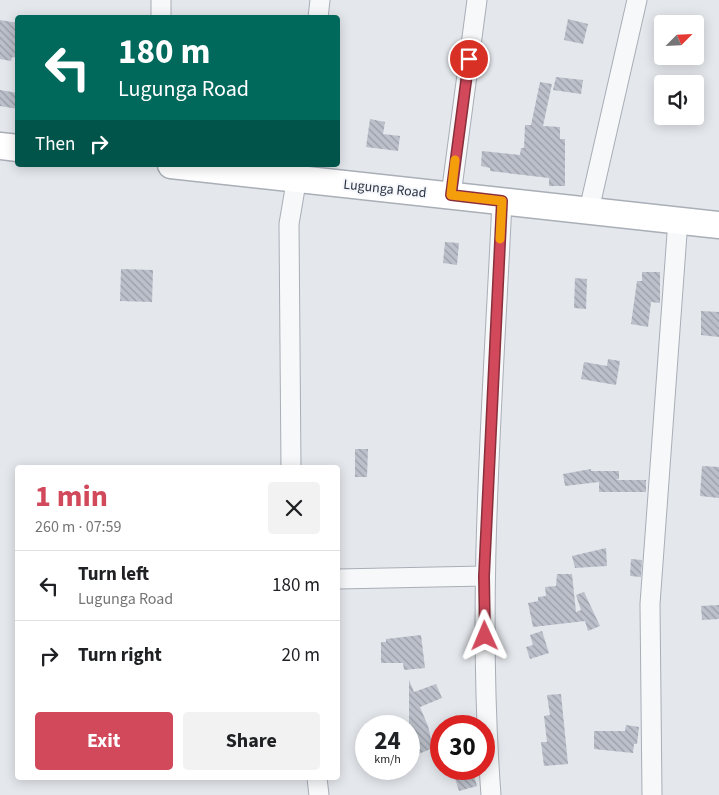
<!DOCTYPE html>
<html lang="en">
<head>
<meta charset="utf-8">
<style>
	body { margin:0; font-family:"Source Sans 3",sans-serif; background:#f2f2f2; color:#202124; height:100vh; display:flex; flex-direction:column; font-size:19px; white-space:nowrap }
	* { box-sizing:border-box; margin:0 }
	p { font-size:16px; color:#757577 }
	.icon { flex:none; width:28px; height:28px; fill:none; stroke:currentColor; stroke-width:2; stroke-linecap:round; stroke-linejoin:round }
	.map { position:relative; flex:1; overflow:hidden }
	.panel { position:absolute; left:15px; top:465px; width:325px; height:315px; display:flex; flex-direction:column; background:#fff; border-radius:5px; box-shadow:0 2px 12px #0003 }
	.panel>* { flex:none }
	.banner { position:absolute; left:15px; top:15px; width:325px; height:152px; border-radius:5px; box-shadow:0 2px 12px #0003; background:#00695c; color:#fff; overflow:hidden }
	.needle { width:32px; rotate:66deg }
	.buttons { position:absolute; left:654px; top:15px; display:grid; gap:10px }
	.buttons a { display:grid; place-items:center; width:50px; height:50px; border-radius:5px; background:#fff; box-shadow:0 2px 12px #0003; font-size:25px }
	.speed { position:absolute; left:355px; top:715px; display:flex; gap:10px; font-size:25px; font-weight:700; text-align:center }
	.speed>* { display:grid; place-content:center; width:65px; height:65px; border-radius:50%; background:#fff; box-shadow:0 2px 12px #0003; line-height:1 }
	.speed small { font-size:12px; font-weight:400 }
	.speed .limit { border:8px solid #d22; background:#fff; color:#111 }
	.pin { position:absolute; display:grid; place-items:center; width:42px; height:42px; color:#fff; margin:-21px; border:2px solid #fff; border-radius:50%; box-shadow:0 1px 5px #0007 }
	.me { position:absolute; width:55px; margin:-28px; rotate:359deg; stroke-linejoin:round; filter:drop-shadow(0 0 4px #0008) }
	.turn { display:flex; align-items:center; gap:18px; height:105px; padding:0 20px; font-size:22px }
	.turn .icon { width:65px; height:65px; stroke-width:2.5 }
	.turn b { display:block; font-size:35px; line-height:42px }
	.then { display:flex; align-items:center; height:48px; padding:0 20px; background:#0003; gap:10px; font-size:19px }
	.round { display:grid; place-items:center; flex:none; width:52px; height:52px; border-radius:5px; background:#f2f2f2 }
	.headline { display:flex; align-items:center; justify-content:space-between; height:85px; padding:0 20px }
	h1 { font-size:30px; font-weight:700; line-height:38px; color:#d1495b }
	.button { display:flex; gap:10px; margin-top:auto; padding:10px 20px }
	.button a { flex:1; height:58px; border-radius:5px; background:#d1495b; color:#fff; font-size:20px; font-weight:700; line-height:58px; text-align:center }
	.button a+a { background:#f2f2f2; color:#202124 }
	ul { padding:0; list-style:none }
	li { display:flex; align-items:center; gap:15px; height:70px; padding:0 20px; border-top:1px solid #e0e0e0 }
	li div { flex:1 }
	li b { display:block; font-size:19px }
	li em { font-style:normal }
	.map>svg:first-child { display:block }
</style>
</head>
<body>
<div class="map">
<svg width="719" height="795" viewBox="0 0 719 795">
	<defs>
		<pattern id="building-back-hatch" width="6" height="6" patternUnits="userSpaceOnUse" patternTransform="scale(1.25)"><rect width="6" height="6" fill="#bbc0ca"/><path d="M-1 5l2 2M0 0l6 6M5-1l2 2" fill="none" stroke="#989da6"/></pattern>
	</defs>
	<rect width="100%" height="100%" fill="#e4e7ec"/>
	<g fill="url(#building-back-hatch)">
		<polygon points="568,19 588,24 583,44 564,40"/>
		<polygon points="0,20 18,23 18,58 12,57 11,61 0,59"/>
		<polygon points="556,77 583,80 581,94 553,90"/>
		<polygon points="540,82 552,84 543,126 560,127 560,139 565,139 565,186 549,186 549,178 490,171 490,168 481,166 482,151 520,155 521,148 524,148 525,125 531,125"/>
		<polygon points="0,90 18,93 18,109 0,106"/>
		<polygon points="370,119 385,122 383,134 400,136 398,151 366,147"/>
		<polygon points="445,242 459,243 457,265 443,263"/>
		<polygon points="121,269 153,270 152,302 120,301"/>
		<polygon points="642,272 660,272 660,303 651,302 648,327 631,324 637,281 642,281"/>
		<polygon points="575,278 587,279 586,309 574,308"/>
		<polygon points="701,311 719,312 719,337 701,335"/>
		<polygon points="608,359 620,361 616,385 581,379 584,362 607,366"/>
		<polygon points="355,449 368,449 367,477 355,477"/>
		<polygon points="702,466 719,467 719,498 700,496"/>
		<polygon points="591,469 591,471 619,471 619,479 615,480 646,480 646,492 599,492 599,482 565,486 563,474"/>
		<polygon points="606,548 607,566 575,568 572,556"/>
		<polygon points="631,559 642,560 641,577 630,576"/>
		<polygon points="557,574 572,574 576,612 581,610 576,595 584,592 600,626 588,631 585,621 533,627 528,603 538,601 538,597 546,596 545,587 556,586"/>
		<polygon points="719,605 719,619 702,620 701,606"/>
		<polygon points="542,631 549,653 530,659 526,647 533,645 530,635"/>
		<polygon points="421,635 425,668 404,670 403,663 381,663 381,642 386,642 386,639"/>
		<polygon points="409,680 414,692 436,684 442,698 420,707 428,726 433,748 409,758"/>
		<polygon points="561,694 568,764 544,766 541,742 547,742 544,716 550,715 547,695"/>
		<polygon points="626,725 639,727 637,744 634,744 633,753 594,749 594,731 625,731"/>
		<polygon points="464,769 472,769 477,786 459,791 453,772"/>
	</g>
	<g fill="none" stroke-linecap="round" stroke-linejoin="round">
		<g stroke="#a9aeb7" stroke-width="21">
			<g id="street">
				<polyline points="161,18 161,0"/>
				<polyline points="318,18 320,0"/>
				<polyline points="451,195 477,0"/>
				<polyline points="589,210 637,0"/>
				<polyline points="291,468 289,224 299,165"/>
				<polyline points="338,579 484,576"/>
				<polyline points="317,778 319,795"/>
				<path d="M491 795C476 597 493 399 502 201"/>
				<polyline points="652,795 650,604 678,220"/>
			</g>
		</g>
		<g stroke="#a9aeb7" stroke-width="29">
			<g id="secondary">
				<polyline points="0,146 18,148"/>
				<polyline points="171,165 719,225"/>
			</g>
		</g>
		<use href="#street" stroke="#f7f8fa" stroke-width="19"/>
		<use href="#secondary" stroke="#fff" stroke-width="26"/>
	</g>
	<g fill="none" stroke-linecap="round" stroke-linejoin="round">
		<g stroke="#882f3b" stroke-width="12">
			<polyline id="route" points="469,59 451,195 502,201 484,576 485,636"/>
		</g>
		<use href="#route" stroke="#d1495b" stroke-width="9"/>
		<polyline stroke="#f59e0b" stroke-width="9" points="455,160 451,195 502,201 500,239"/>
	</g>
	<g text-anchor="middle" stroke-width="4" stroke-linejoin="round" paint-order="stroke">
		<g font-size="14" fill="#2b3445" stroke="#f4f6f9">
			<text transform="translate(385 188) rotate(6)" y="5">Lugunga Road</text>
		</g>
	</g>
</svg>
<div class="buttons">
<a><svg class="needle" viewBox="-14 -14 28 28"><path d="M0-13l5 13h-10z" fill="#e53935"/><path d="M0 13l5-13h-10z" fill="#757577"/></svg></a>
<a><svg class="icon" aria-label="sound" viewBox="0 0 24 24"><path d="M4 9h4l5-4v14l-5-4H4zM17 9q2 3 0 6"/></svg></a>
</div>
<div class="speed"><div>24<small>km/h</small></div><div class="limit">30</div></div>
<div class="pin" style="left:469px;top:59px;background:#d93025"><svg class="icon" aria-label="arrive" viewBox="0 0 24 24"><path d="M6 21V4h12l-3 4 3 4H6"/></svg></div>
<svg class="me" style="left:485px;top:636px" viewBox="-20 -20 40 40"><path d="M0-17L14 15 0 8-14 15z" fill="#d1495b" stroke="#fff" stroke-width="4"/></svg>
<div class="banner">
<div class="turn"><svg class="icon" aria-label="left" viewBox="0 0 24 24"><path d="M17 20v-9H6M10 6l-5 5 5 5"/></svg><div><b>180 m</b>Lugunga Road</div></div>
<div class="then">Then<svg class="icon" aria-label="right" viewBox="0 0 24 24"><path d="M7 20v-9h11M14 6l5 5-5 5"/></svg></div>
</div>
<section class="panel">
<div class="headline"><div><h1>1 min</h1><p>260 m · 07:59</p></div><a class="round"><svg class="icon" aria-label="close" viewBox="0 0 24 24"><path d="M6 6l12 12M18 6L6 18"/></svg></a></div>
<ul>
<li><svg class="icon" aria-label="left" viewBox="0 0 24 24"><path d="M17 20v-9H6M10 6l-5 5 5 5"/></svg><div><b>Turn left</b><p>Lugunga Road</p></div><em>180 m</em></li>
<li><svg class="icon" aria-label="right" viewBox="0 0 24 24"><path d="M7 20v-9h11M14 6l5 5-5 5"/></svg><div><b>Turn right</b></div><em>20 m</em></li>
</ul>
<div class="button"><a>Exit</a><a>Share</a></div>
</section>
</div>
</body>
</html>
